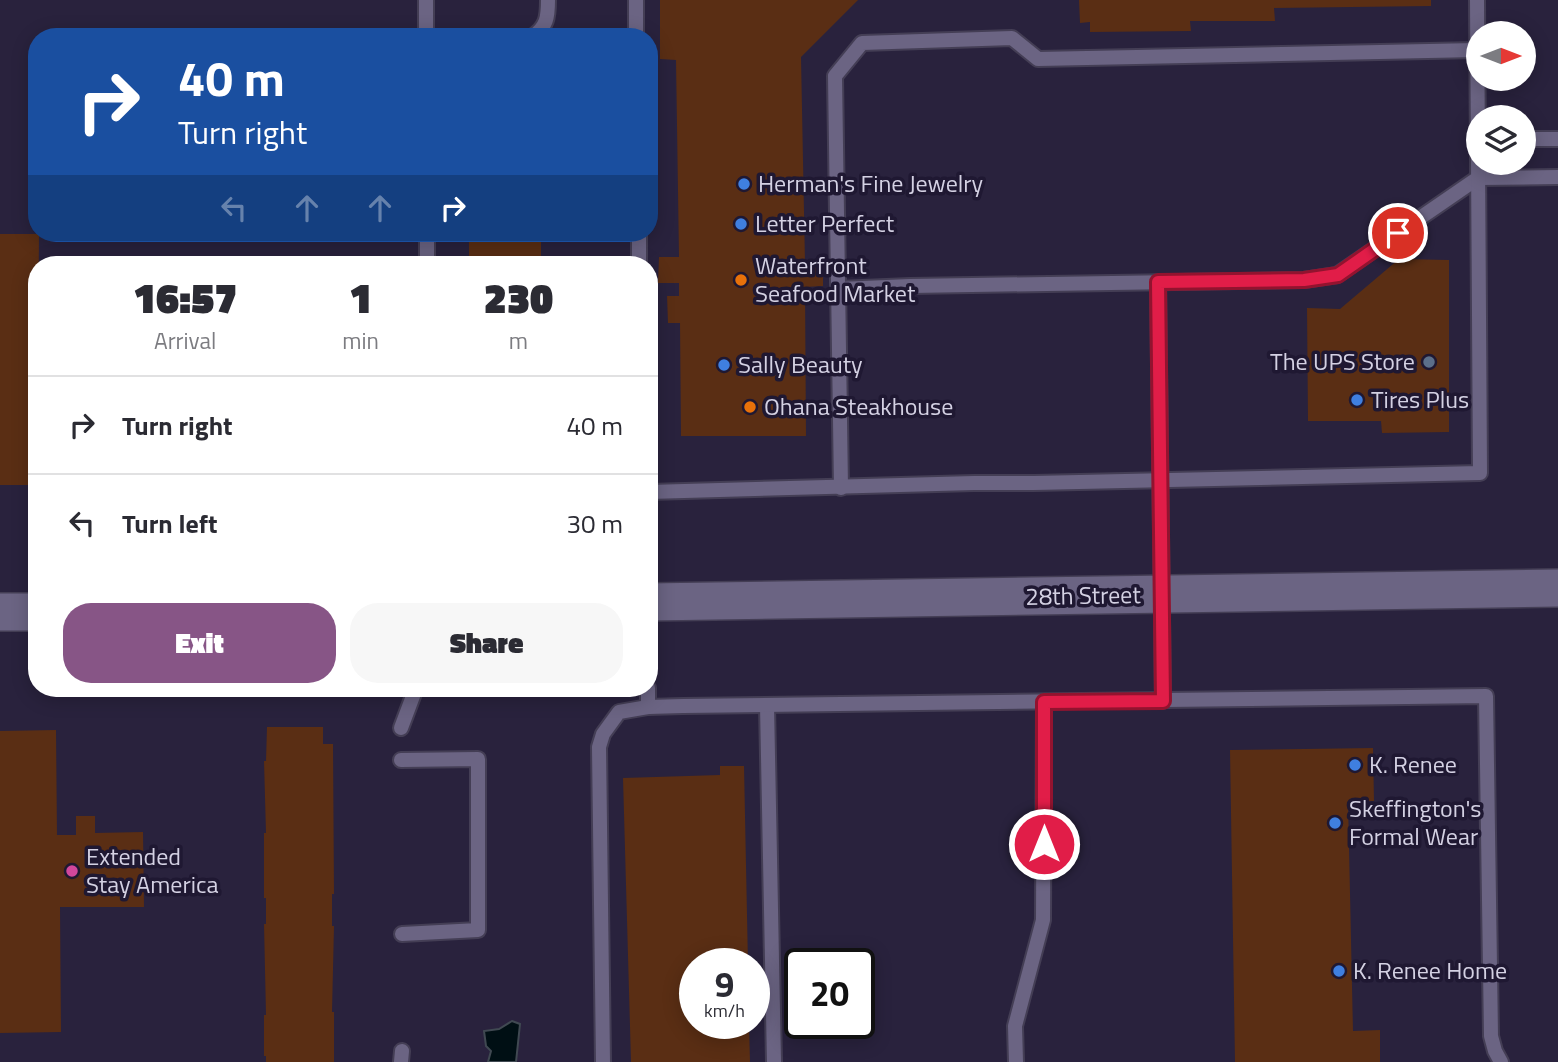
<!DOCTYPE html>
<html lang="en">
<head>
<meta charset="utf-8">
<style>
	body { margin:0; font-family:"Titillium Web",sans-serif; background:#f7f7f7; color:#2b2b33; height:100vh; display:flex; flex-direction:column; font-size:26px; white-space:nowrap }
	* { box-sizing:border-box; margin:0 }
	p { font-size:23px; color:#7c7c81 }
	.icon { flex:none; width:38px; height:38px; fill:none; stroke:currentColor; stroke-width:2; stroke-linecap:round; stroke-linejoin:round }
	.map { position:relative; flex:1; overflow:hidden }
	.sheet { position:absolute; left:28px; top:256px; width:630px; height:441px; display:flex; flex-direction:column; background:#fff; border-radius:28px; box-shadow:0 4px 18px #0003 }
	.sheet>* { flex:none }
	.guide { position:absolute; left:28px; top:28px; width:630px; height:214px; border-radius:28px; box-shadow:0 4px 18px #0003; background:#1a4fa0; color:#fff; overflow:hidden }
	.needle { width:46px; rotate:90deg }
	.fabs { position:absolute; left:1466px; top:21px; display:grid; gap:14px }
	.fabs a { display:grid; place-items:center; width:70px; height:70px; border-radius:50%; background:#fff; box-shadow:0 4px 18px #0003; font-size:35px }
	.speed { position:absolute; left:679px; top:948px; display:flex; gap:14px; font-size:35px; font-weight:700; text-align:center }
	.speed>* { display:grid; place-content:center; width:91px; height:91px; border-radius:50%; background:#fff; box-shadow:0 4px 18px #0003; line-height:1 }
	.speed small { font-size:18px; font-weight:400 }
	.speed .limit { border:4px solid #111; border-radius:10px; background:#fff; color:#111 }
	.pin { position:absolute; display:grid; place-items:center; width:60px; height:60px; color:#fff; margin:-30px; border:4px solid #fff; border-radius:50%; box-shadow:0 2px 7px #0007 }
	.me { position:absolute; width:77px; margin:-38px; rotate:0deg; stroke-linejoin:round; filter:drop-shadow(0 0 5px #0008) }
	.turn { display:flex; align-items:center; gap:24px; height:147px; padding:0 35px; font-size:32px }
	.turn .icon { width:91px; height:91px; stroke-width:2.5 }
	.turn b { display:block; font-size:49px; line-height:60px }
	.lanes { display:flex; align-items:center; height:66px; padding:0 35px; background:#0003; justify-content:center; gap:35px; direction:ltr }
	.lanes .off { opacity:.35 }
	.eta { display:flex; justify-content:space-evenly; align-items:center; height:119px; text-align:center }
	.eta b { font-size:42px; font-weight:800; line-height:49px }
	.button { display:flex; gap:14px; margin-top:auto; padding:14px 35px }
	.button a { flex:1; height:80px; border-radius:28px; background:#875586; color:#fff; font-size:28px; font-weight:800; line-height:80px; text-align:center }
	.button a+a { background:#f7f7f7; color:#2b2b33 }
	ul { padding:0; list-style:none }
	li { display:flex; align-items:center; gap:21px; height:98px; padding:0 35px; border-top:2px solid #e1e1e2 }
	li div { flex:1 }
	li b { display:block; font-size:26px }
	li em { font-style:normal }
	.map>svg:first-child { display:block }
</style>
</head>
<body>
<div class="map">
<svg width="1558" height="1062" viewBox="0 0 1558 1062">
	<rect width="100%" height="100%" fill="#29223d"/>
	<polygon fill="#000f14" stroke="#404952" stroke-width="2" points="512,1021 520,1024 516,1062 488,1062 491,1051 486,1046 484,1031 499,1029"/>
	<g fill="#5a2e14">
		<polygon points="660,0 858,0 801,57 805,263 823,263 823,286 805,287 806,436 681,436 680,323 668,323 667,296 679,296 679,283 658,283 659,257 679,257 676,60 660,59"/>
		<polygon points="1079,0 1431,0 1431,6 1274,8 1275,21 1190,21 1191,31 1090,32 1090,22 1080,23"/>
		<rect x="469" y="233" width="72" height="31"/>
		<polygon points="0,234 39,234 37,485 0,485"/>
		<polygon points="1399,259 1449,260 1449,432 1382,433 1381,421 1308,421 1307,308 1340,309"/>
		<polygon points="267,727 323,727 323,744 333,744 334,894 332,894 332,926 334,926 332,1012 334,1012 334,1062 266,1062 266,1056 264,1056 264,1015 266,1015 264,924 266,924 266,898 264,898 264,833 266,833 264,761 266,761"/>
		<polygon points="56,730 57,835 76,835 76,816 95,816 95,833 143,832 144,907 60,907 61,1032 0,1033 0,731"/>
		<polygon points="1373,748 1374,801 1348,801 1353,1031 1380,1030 1380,1062 1235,1062 1230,750"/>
		<polygon points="720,766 744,766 748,964 695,964 695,1024 749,1024 750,1062 631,1062 623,778 720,775"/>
	</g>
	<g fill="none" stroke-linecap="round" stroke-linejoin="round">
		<g stroke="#443e55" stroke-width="18">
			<g id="service">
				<polyline points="426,0 426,37"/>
				<polyline points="636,0 636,37"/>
				<path d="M532 37C547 27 548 17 548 0"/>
				<polyline points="1524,139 1558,139"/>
				<polyline points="427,233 427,264"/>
				<polyline points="639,233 639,264"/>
				<polyline points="1158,283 1163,701"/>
				<polyline points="839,289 910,286 1304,280 1337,275 1478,178 1558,177"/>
				<polyline points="841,488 835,76 862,43 1012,38 1038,59 1477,50"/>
				<polyline points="649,492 974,483 1034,483 1480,473 1477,0"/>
				<polyline points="648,688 648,707"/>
				<polyline points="767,705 774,1062"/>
				<polyline points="401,728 416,688"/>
				<polyline points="401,760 478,759 478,930 402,934"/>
				<polyline points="401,1062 402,1051"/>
				<polyline points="603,1062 599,747 603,734 619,712 648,707 683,706 1486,696 1491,1036 1495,1051 1501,1062"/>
				<polyline points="1016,1062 1015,1026 1043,920 1044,702"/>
			</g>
		</g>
		<g stroke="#443e55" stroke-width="40">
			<g id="tertiary">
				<polyline points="649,602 1558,588"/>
				<polyline points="0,612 37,612"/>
			</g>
		</g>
		<use href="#service" stroke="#6b6483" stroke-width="14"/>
		<use href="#tertiary" stroke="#6b6483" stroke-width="37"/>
	</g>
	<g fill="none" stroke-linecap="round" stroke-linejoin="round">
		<g stroke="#92132f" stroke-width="18">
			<polyline id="route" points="1044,844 1044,702 1163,701 1158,282 1304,280 1338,275 1398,233"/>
		</g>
		<use href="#route" stroke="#e11d48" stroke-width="12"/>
	</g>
	<g fill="#3f7fe0" stroke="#1f1832" stroke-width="2.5">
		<circle cx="744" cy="184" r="7"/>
		<circle cx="741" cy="224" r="7"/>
		<circle cx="724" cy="365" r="7"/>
		<circle cx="1357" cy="400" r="7"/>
		<circle cx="1355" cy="765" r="7"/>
		<circle cx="1335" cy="823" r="7"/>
		<circle cx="1339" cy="971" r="7"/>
	</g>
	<g fill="#e8710a" stroke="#1f1832" stroke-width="2.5">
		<circle cx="741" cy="280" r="7"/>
		<circle cx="750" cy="407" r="7"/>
	</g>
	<circle fill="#5c6f8a" stroke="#1f1832" stroke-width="2.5" cx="1429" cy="362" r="7"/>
	<circle fill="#d1479c" stroke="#1f1832" stroke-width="2.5" cx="72" cy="871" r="7"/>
	<g text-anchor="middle" stroke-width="7" stroke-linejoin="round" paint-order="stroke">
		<g font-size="24" fill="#d4d1e3" stroke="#1f1832" text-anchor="start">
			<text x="758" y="192">Herman's Fine Jewelry</text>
			<text x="755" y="232">Letter Perfect</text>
			<text x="755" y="274">Waterfront<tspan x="755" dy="28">Seafood Market</tspan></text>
			<text x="1415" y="370" text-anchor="end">The UPS Store</text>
			<text x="738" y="373">Sally Beauty</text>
			<text x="1371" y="408">Tires Plus</text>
			<text x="764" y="415">Ohana Steakhouse</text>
			<text x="1369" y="773">K. Renee</text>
			<text x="1349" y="817">Skeffington's<tspan x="1349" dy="28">Formal Wear</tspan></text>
			<text x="86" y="865">Extended<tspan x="86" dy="28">Stay America</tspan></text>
			<text x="1353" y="979">K. Renee Home</text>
		</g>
		<g font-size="24" fill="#d4d1e3" stroke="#1f1832">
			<text transform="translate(1083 596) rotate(-1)" y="8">28th Street</text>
		</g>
	</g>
</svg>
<div class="fabs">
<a><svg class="needle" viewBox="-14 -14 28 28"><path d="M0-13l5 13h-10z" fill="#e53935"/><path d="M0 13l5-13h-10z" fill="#7c7c81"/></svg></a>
<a><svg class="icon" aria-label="layers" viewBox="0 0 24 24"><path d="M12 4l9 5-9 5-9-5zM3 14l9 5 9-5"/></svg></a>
</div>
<div class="speed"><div>9<small>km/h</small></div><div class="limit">20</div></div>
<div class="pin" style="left:1398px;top:233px;background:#d93025"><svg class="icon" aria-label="arrive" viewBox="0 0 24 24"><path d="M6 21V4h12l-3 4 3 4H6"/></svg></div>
<svg class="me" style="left:1044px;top:844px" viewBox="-20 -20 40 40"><circle r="17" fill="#e11d48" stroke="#fff" stroke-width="3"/><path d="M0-11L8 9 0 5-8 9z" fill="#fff"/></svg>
<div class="guide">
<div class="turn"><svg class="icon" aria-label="right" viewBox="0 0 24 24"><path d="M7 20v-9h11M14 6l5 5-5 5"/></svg><div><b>40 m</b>Turn right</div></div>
<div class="lanes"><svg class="icon off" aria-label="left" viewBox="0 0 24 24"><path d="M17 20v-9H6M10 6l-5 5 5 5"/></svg><svg class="icon off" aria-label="ahead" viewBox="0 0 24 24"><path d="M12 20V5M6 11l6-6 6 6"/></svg><svg class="icon off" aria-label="ahead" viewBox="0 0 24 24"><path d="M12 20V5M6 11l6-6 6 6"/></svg><svg class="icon" aria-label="right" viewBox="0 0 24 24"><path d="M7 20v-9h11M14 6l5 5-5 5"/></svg></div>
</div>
<section class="sheet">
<div class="eta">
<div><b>16:57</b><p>Arrival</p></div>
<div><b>1</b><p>min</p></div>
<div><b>230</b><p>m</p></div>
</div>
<ul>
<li><svg class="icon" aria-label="right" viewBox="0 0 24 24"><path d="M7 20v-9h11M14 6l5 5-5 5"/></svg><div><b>Turn right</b></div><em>40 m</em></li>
<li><svg class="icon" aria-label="left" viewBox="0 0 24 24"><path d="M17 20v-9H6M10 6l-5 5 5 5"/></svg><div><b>Turn left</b></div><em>30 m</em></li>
</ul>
<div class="button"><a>Exit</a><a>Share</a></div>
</section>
</div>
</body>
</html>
